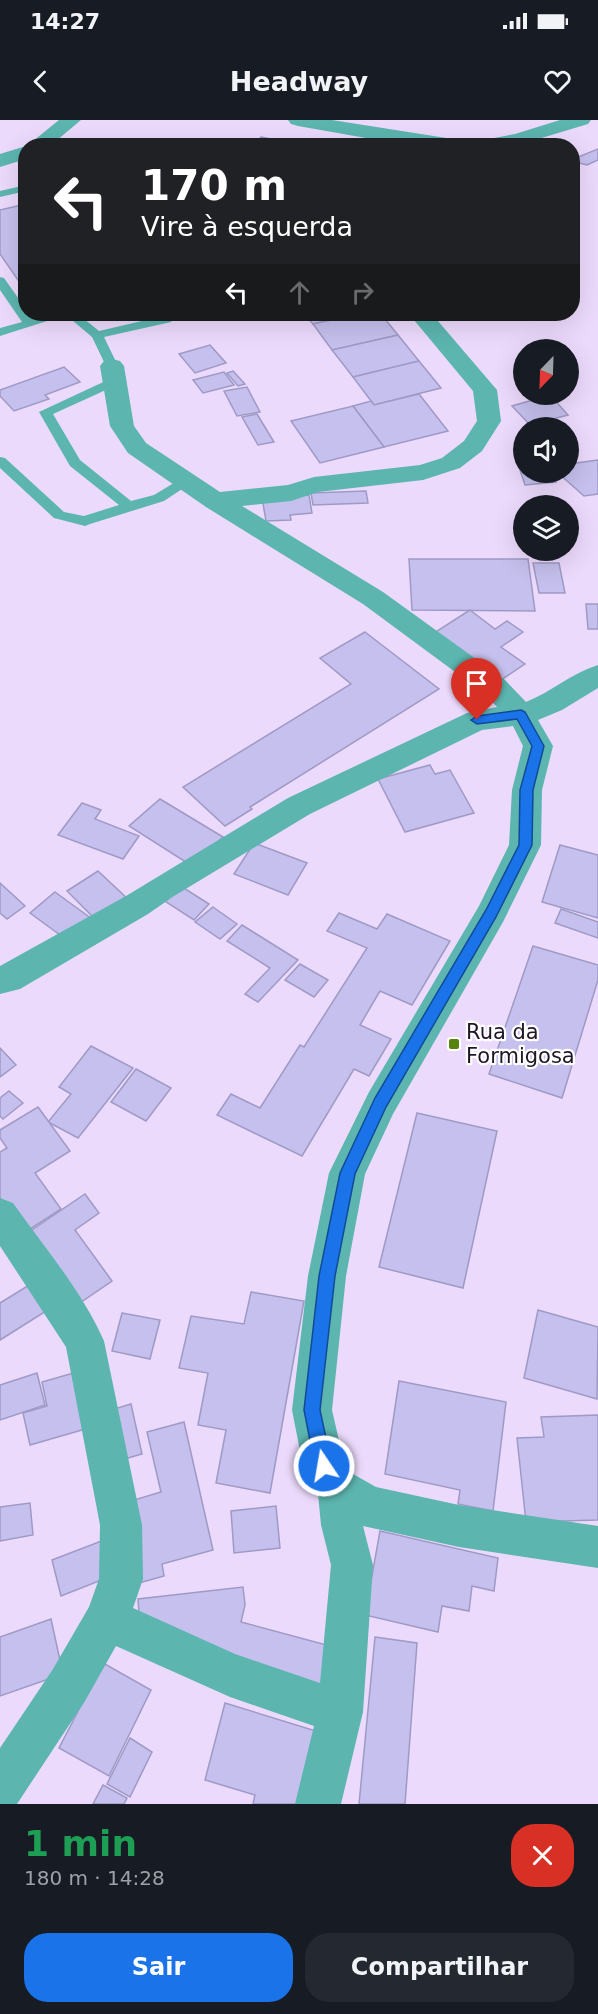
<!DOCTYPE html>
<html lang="pt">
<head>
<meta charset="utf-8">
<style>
	body { margin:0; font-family:"DejaVu Sans",sans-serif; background:#242831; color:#f1f3f6; height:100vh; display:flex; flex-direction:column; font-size:22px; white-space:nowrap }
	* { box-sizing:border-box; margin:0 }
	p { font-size:20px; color:#9ea1a6 }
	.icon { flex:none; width:33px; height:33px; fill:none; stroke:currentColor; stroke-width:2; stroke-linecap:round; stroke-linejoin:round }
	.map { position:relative; height:1684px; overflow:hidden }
	.panel { display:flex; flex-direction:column; background:#171b24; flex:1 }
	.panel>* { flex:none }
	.hud { position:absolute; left:18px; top:18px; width:562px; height:183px; border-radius:24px; box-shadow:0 6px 24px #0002; background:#202124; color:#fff; overflow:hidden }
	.needle { width:39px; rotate:203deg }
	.buttons { position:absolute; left:513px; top:219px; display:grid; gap:12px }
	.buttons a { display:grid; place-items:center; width:66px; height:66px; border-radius:50%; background:#171b24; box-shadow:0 6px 24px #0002; font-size:30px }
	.pin { position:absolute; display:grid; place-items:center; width:51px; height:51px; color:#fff; margin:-62px -26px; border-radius:50% 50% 50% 0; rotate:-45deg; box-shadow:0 0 6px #0007 }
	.pin .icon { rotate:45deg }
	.me { position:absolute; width:66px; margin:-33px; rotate:348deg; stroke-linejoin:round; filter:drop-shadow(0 0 4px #0008) }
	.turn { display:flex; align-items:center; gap:21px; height:126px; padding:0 24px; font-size:27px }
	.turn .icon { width:78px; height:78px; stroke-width:2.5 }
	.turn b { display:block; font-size:42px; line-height:51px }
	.lanes { display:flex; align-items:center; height:57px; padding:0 24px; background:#0003; justify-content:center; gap:30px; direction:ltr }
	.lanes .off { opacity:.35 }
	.round { display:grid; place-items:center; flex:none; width:63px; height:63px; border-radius:24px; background:#242831 }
	.head { display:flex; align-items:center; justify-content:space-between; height:102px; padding:0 24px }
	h1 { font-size:36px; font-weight:800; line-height:45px; color:#1e9e55 }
	.primary-button { display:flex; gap:12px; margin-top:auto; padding:12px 24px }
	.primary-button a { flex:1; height:69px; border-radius:24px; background:#1a73e8; color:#fff; font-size:24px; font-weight:800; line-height:69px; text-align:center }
	.primary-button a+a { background:#242831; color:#f1f3f6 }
	.status { display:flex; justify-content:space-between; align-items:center; height:42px; padding:0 30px; background:#171b24; direction:ltr }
	.status svg { height:16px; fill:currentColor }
	header { display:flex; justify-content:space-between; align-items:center; height:78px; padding:0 24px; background:#171b24; font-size:27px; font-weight:800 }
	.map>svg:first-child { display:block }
</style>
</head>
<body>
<div class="status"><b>14:27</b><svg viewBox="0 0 49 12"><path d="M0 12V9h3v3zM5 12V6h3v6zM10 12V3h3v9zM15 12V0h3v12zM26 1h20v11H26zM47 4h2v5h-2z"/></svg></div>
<header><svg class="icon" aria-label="back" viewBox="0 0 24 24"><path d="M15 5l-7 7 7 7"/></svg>Headway<svg class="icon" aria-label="heart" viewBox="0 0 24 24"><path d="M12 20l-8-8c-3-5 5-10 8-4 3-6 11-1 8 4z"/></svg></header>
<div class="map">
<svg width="598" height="1684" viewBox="0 0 598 1684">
	<rect width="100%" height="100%" fill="#ecdafc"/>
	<g fill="#c5c0ed" stroke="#9f9ac5" stroke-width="1.5">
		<polygon points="261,17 306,26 255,25"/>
		<polygon points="598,29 598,40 587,45 579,43 573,46 573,39"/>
		<polygon points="26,84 26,162 20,163 0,134 0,90"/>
		<polygon points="304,194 359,194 313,204"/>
		<polygon points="359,194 381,194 398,215 332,230 313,204"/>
		<polygon points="398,215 419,241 353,257 332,230"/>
		<polygon points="210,225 226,243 195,253 179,234"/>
		<polygon points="419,241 441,268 374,285 353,257"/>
		<polygon points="64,247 80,262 45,275 49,279 14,291 0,276 0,270"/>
		<polygon points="233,251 245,264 238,266 227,253"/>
		<polygon points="224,252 234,265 203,273 193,260"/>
		<polygon points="247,267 260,292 237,296 224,271"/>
		<polygon points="419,274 448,311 384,327 353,286 371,281 374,285"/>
		<polygon points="550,275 568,295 530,305 512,286"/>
		<polygon points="353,286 384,327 320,343 291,301"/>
		<polygon points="257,294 274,322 258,325 242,297"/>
		<polygon points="598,340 598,374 584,376 557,352 568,352 569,344"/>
		<polygon points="524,349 524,352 552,352 556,362 525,365 520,350"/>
		<polygon points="366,371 368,383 313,385 311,373"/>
		<polygon points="309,375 312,393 290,395 291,400 266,401 262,378"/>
		<polygon points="409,439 528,439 535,491 412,490"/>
		<polygon points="533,443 559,443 565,473 539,473"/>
		<polygon points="586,484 598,484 598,509 588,509"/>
		<polygon points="470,490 495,509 507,501 523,512 501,527 525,544 498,562 434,513"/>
		<polygon points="365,512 439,569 250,687 252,689 225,706 183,667 351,564 320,538"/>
		<polygon points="430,645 435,654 450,650 474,693 405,712 378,659"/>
		<polygon points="160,679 223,717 192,746 129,706"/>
		<polygon points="82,683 101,690 95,699 139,716 123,739 58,715"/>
		<polygon points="254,723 307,743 288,775 234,754"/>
		<polygon points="560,725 598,735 598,798 542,782"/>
		<polygon points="98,751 131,782 99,803 67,771"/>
		<polygon points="0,763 25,786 7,799 0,793"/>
		<polygon points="179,765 209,784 194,800 163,780"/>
		<polygon points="55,772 92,799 67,820 30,793"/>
		<polygon points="213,787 237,804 220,819 195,802"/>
		<polygon points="561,789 598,802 598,818 555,803"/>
		<polygon points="339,793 377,809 387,794 450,821 412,885 380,871 360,905 391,919 369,956 354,949 302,1036 217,995 231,974 260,988 300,925 304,927 367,828 327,811"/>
		<polygon points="242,805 298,840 258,882 245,874 270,848 227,821"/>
		<polygon points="533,826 598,845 598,860 562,978 489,954"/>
		<polygon points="300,844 328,860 314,877 285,860"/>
		<polygon points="91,926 133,948 78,1018 48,1002 71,974 59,967"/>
		<polygon points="0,928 16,945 0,957"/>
		<polygon points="136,949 171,968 146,1001 111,982"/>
		<polygon points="9,971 23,983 3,999 0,996 0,978"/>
		<polygon points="38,987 70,1031 35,1053 61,1089 24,1113 0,1078 0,1032 7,1028 0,1018 0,1010"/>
		<polygon points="417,993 497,1011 463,1168 379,1147"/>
		<polygon points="85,1074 99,1093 75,1110 112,1161 74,1187 23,1116"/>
		<polygon points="34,1162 51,1188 0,1220 0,1183"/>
		<polygon points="251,1172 304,1181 270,1373 216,1363 226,1310 198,1305 208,1253 179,1248 191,1196 244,1204"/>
		<polygon points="538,1190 598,1207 597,1279 524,1258"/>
		<polygon points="122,1193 160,1200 150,1239 112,1231"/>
		<polygon points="84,1250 96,1306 30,1325 23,1293 47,1286 42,1262"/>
		<polygon points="37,1253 45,1285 0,1300 0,1265"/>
		<polygon points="399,1261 506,1282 493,1391 458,1384 460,1370 385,1354"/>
		<polygon points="131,1284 142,1334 121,1340 111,1290"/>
		<polygon points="598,1295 598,1400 526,1402 517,1318 544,1317 541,1297"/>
		<polygon points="184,1302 213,1430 162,1444 164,1456 139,1463 124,1383 161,1372 147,1312"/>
		<polygon points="30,1383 33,1415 0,1421 0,1387"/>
		<polygon points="276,1386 280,1428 234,1433 231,1391"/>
		<polygon points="380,1411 498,1438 494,1471 472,1466 469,1491 442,1486 438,1512 365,1495"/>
		<polygon points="104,1420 114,1455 61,1476 52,1440"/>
		<polygon points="243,1467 245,1485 241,1502 334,1527 324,1577 140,1509 138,1479"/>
		<polygon points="51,1499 63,1554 0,1576 0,1517"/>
		<polygon points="375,1517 417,1523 405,1684 359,1684"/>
		<polygon points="103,1543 151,1570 109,1656 59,1628"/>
		<polygon points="225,1583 319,1612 303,1684 253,1684 255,1675 205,1660"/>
		<polygon points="130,1618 152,1632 130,1677 107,1664"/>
		<polygon points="103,1665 127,1678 124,1684 93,1684"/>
	</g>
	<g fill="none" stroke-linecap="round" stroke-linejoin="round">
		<g fill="#5cb5af" fill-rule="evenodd">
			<polygon points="26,65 26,71 0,77 0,71"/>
			<polygon points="0,157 4,158 26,189 26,194 29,194 32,198 49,194 78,194 99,211 159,197 157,194 169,194 173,199 171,202 104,217 118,246 112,250 106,246 92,217 66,195 0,216 0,208 22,202 0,170"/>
			<polygon points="114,257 119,258 120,261 119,264 53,294 80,340 131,381 154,375 182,358 192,358 194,361 164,381 90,404 85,406 54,398 0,348 0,337 5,338 64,392 84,396 119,385 70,346 39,292"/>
		</g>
		<g fill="#5cb5af" fill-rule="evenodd">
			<polygon points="59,0 81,0 50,26 27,26"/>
			<polygon points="288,0 332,0 459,20 466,22 469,26 411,26 298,6 291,4"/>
			<polygon points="560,0 591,0 588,4 515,26 470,26 473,22 515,14"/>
			<polygon points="26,26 26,39 0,47 0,34"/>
			<path d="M409 194H432L497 270 501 301 482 331 460 348 423 360 318 372 291 381 242 386 383 472 505 560 526 582C551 572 572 553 598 545V568L562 590 538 600 553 626 542 670 541 725 503 802 393 994 365 1054 346 1156 332 1290 343 1338 353 1354 376 1367 459 1385 598 1406V1448L459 1427 363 1406 373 1445 363 1592 341 1684H295L314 1606 230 1577 116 1526 85 1581 17 1684H0V1628L53 1549 89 1487 99 1459 100 1405 66 1227 0 1126V1078L13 1083C44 1127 82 1171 104 1221L142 1405 143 1459 133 1488 235 1534 320 1563 331 1445 321 1405 318 1374 303 1346 292 1290 308 1156 329 1053 369 972 479 786 509 725 512 670 523 626 513 606 482 610 310 694 174 776 148 794 20 869 0 874V846L126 776 288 678 467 593 497 587 485 574 363 484 206 387 128 333 110 306 100 246 104 241 112 239 120 241 124 246 134 306 146 323 220 372 288 365 314 357 420 345 442 338 464 321 477 301 473 271Z"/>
		</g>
	</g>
	<polygon fill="#1a73e8" stroke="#114b97" stroke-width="1.5" points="521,590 525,592 544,626 533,670 532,725 496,797 386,987 355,1054 335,1156 320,1290 332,1346 330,1352 324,1354 318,1352 315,1346 304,1290 319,1156 340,1053 375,978 486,790 519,725 520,670 532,626 517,599 477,604 471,600 477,596"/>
	<rect fill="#56830e" stroke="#fff" stroke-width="2" x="448" y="918" width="12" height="12" rx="3"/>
	<g text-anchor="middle" stroke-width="4.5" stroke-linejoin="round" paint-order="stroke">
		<g font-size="21" fill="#1f1626" stroke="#fff" text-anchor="start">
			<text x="466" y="919">Rua da<tspan x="466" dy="24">Formigosa</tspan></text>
		</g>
	</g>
</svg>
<div class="buttons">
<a><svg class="needle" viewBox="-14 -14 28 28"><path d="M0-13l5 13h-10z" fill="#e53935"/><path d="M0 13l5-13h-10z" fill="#9ea1a6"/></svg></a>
<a><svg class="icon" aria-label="sound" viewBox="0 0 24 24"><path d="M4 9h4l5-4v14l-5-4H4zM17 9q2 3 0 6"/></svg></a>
<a><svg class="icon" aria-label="layers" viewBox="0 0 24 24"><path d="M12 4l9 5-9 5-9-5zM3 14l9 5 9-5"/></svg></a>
</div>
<div class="pin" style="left:477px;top:600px;background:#d93025"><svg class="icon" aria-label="arrive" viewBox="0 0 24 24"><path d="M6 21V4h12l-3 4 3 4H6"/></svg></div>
<svg class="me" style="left:324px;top:1346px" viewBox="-20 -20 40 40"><circle r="17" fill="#1a73e8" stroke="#fff" stroke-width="3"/><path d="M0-11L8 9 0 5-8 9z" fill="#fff"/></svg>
<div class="hud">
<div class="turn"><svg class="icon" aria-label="left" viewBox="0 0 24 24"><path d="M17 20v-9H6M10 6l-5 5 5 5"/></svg><div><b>170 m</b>Vire à esquerda</div></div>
<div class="lanes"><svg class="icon" aria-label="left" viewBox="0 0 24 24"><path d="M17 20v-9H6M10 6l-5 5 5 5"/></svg><svg class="icon off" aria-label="ahead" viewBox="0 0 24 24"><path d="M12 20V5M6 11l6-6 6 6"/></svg><svg class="icon off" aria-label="right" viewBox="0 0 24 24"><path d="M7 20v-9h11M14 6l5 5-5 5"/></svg></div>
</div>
</div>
<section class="panel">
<div class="head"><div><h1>1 min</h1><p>180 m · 14:28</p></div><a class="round" style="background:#d93025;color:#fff"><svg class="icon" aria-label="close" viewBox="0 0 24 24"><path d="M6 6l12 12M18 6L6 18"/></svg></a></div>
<div class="primary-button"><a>Sair</a><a>Compartilhar</a></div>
</section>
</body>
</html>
